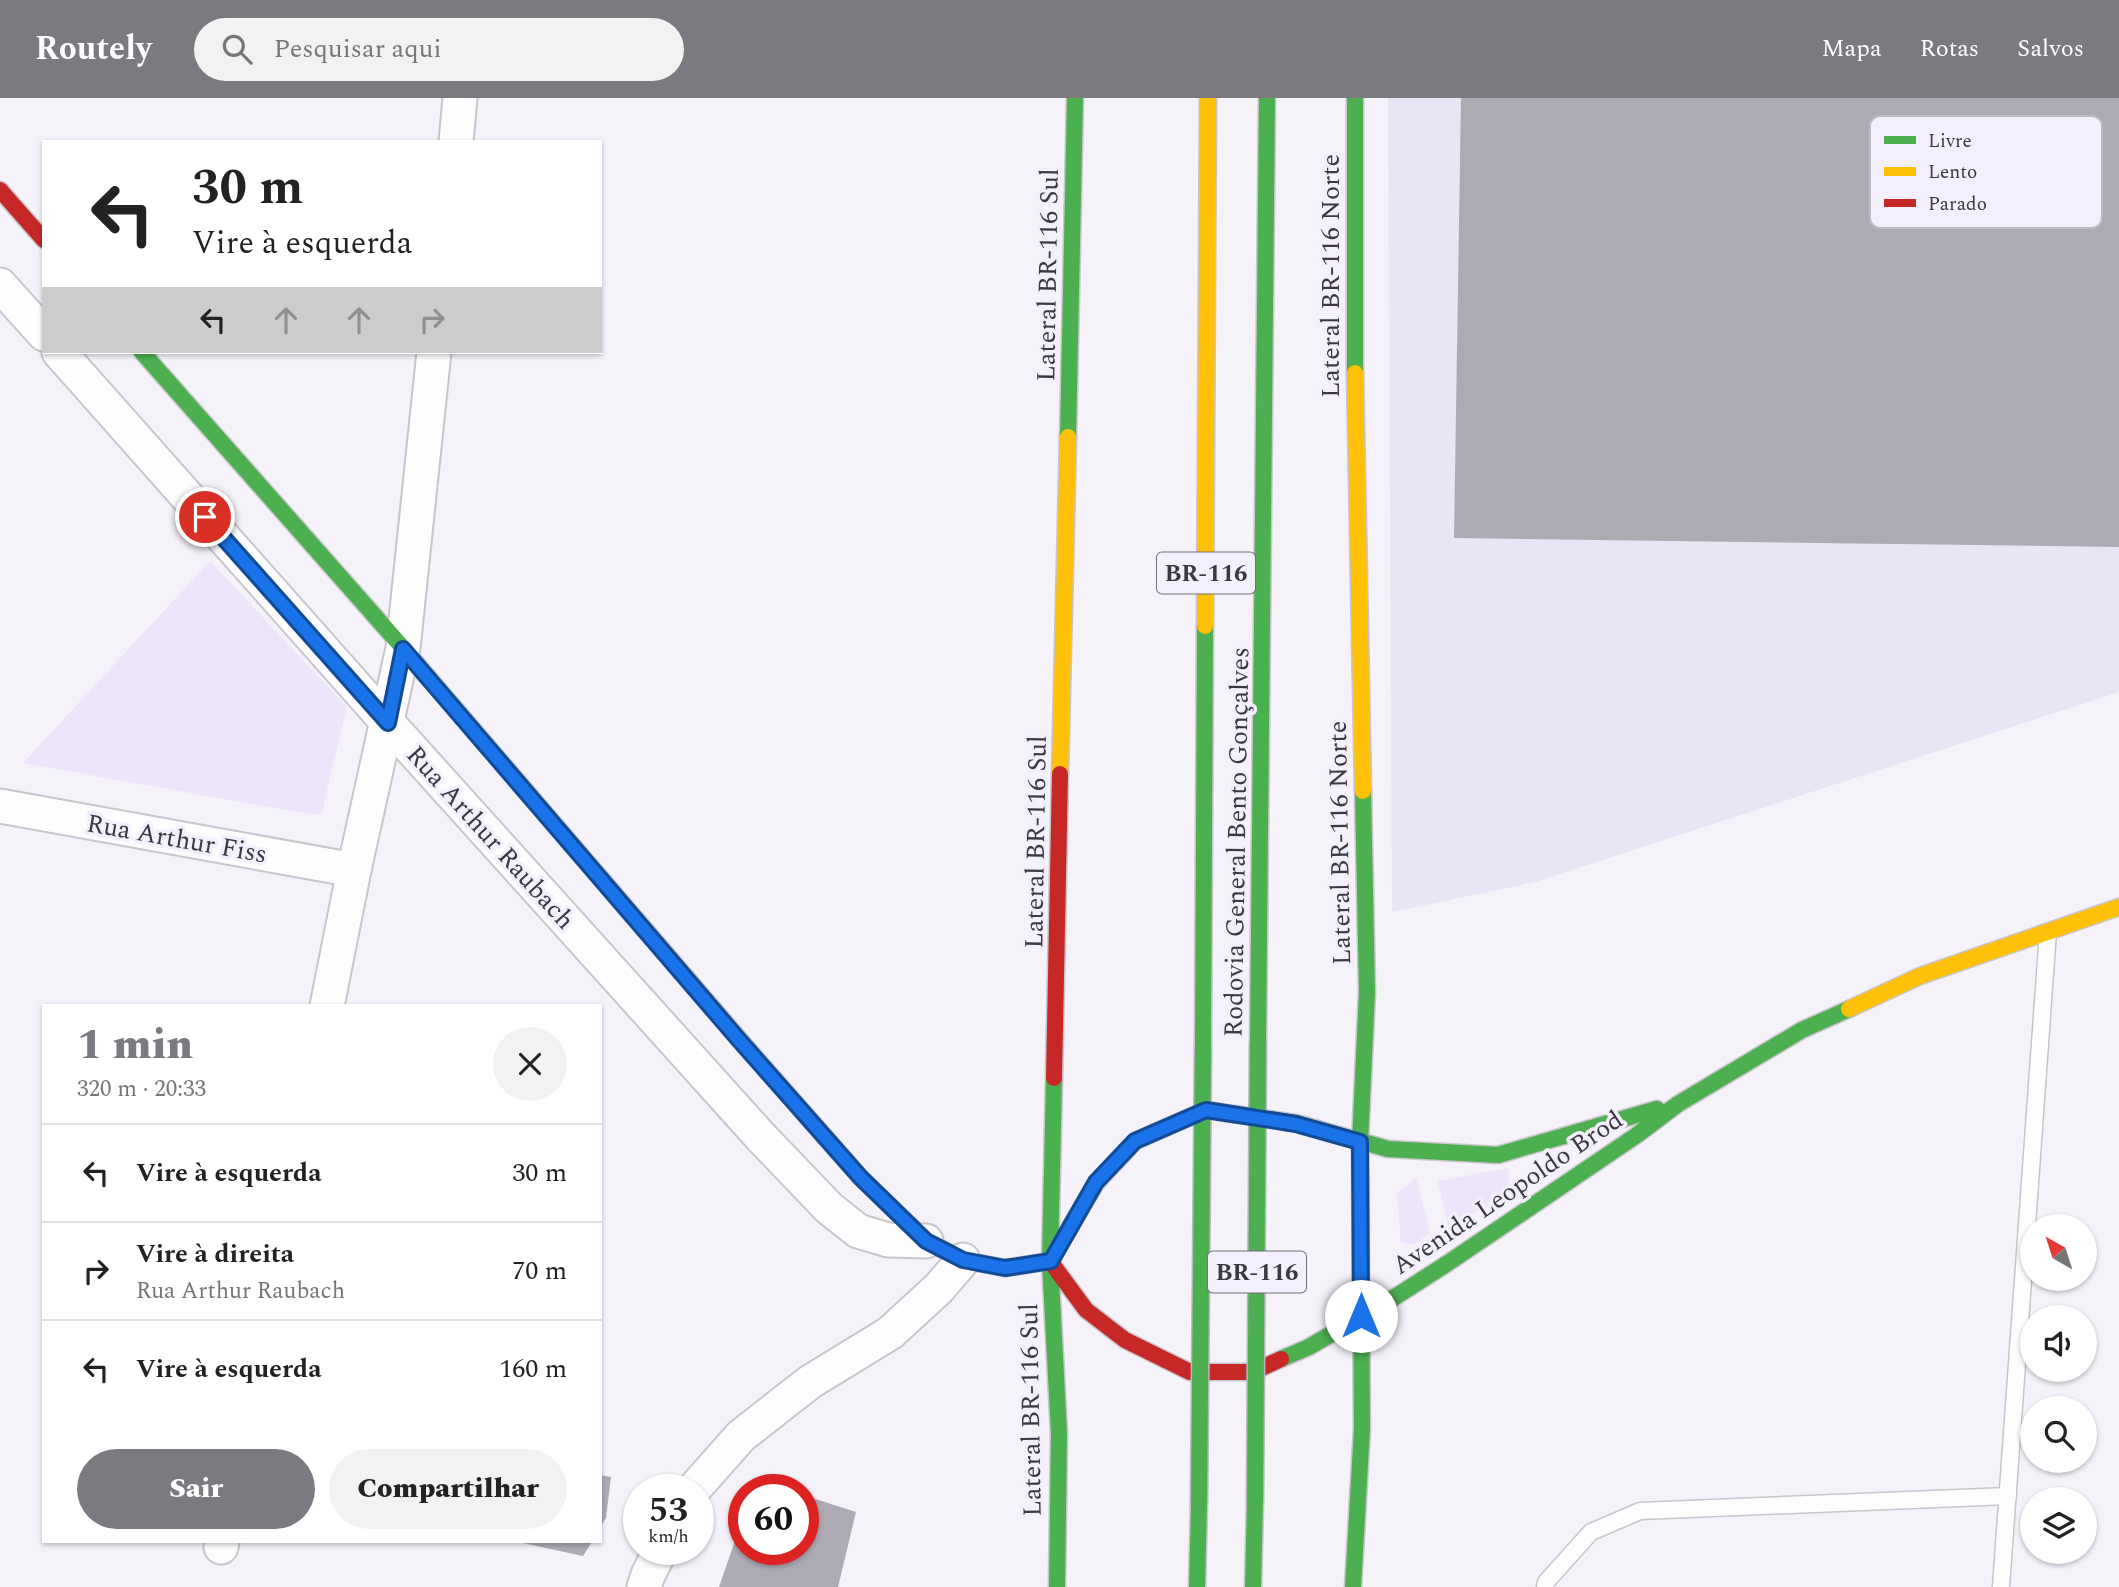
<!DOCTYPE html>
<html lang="pt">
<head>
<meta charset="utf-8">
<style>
	body { margin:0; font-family:Spectral,serif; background:#f2f2f2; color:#222; height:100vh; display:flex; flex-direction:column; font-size:26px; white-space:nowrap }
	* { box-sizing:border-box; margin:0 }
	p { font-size:23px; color:#767676 }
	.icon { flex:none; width:38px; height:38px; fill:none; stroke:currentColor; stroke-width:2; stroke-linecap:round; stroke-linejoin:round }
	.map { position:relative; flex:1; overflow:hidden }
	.drawer { position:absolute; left:42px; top:906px; width:560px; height:539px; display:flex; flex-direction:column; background:#fff; border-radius:0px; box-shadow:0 2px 5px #0004 }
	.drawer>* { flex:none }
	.banner { position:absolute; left:42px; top:42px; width:560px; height:214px; border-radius:0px; box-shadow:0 2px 5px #0004; background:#fff; color:#222; overflow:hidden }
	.needle { width:46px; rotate:321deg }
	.tools { position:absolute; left:2020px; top:1116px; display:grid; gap:14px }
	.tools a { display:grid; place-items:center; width:77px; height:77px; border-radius:50%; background:#fff; box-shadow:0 2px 5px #0004; font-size:35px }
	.speed { position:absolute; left:623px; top:1376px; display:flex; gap:14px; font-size:35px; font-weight:700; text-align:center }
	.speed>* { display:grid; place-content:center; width:91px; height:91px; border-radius:50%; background:#fff; box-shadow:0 2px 5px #0004; line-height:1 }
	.speed small { font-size:18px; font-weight:400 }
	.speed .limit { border:10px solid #d22; background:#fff; color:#111 }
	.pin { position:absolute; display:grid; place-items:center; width:60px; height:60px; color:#fff; margin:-30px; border:4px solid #fff; border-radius:50%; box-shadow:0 2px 7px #0007 }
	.me { position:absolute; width:77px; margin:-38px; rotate:0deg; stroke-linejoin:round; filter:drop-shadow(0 0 5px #0008) }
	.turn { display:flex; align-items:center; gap:24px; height:147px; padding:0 35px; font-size:32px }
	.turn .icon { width:91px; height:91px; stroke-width:2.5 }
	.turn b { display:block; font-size:49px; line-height:60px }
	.lanes { display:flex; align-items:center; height:66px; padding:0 35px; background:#0003; justify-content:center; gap:35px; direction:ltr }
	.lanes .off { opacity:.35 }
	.round { display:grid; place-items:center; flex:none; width:74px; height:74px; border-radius:37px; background:#f2f2f2 }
	.head { display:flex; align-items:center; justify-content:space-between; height:119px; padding:0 35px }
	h1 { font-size:42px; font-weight:800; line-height:52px; color:#7c7a80 }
	.button { display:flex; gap:14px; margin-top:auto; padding:14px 35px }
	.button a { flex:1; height:80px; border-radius:42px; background:#7c7a80; color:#fff; font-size:28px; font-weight:800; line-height:80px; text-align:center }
	.button a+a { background:#f2f2f2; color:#222 }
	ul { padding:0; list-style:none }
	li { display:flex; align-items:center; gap:21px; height:98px; padding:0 35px; border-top:2px solid #e0e0e0 }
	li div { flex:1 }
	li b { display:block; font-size:26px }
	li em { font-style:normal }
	header { display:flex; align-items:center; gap:42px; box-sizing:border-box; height:98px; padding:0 35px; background:#7c7a80; color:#fff }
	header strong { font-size:33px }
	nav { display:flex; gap:38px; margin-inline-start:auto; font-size:24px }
	.search { width:490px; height:63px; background:#f2f2f2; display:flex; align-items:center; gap:18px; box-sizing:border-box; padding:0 24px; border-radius:38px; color:#767676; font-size:26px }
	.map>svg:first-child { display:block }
</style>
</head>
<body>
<header>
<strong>Routely</strong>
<div class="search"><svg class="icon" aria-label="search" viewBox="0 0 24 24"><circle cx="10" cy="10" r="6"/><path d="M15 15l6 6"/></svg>Pesquisar aqui</div>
<nav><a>Mapa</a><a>Rotas</a><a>Salvos</a></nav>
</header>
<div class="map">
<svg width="2119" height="1489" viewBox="0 0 2119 1489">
	<rect width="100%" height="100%" fill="#f5f2fa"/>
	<polygon fill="#eae5f4" points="1388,0 2119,0 2119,594 1535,784 1392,814"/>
	<g fill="#ece5fb">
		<polygon points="210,463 347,609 321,717 297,714 23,665"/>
		<polygon points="1509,1070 1509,1097 1448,1128 1438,1083"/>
		<polygon points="1416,1080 1430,1135 1415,1146 1401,1145 1397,1095"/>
	</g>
	<g fill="#aeaab4">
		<polygon points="1461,0 2119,0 2119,449 1454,440"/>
		<polygon points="600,1377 611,1379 606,1420 600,1430"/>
		<polygon points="803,1397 856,1414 838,1489 719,1489 743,1420 744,1451 803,1451"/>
		<polygon points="518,1444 592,1444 583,1458"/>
	</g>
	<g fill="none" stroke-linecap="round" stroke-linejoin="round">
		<g stroke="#c8c5cc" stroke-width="19">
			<g id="lane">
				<polyline points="1545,1489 1546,1484 1591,1434 1640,1413 2008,1398"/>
				<polyline points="2001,1489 2048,834"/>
			</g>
		</g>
		<g stroke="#c8c5cc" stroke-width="37">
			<g id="street">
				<polyline points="456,44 460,0"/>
				<polyline points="0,187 44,236"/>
				<polyline points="59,254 388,625 761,1039 829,1110 858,1133 888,1142 926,1143"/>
				<polyline points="0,708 354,772"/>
				<polyline points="327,908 354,772 403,550 434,254"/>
				<polyline points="694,1391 741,1338 810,1284 890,1235 939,1190 963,1162"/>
				<polyline points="221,1449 222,1444"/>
				<polyline points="644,1489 648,1477 661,1451"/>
			</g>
		</g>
		<g stroke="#c8c5cc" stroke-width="19">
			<g id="fast">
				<polyline points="1355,0 1355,275"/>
				<polyline points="142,254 403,550 573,748"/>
				<polyline points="1068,339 1075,0"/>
				<polyline points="1258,944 1267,0"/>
				<polyline points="1203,949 1205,528"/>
				<polyline points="753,957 861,1080 926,1143 963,1162 1005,1170 1050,1163"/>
				<polyline points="1054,980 1050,1163 1059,1335 1057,1489"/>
				<polyline points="1050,1163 1096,1085 1135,1043 1206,1012 1296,1025 1388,1051 1498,1057 1657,1011"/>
				<polyline points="1281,1261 1309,1249 1395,1199 1448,1165 1637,1037 1678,1006 1802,932 1849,911"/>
				<polyline points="1197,1489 1199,1406"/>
				<polyline points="1253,1489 1255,1404"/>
				<polyline points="1353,1489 1362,1330 1360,1044 1367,894 1363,693"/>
			</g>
		</g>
		<g stroke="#c8c5cc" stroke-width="19">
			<g id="slow">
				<polyline points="1355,275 1363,693"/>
				<polyline points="1205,528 1208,0"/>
				<polyline points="1060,676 1068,339"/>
				<polyline points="573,748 753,957"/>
				<polyline points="1849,911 1920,878 2119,809"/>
			</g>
		</g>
		<g stroke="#c8c5cc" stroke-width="19">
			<g id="jam">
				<polyline points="0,92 44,142"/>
				<polyline points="1054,980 1060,676"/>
				<polyline points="1050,1163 1086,1212 1125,1242 1190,1274 1253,1274 1281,1261"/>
			</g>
		</g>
		<use href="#lane" stroke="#fefdfe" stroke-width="16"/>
		<use href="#street" stroke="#fefdfe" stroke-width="33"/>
		<use href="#fast" stroke="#4caf50" stroke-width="16"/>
		<use href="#slow" stroke="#ffc107" stroke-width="16"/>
		<use href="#jam" stroke="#c62828" stroke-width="16"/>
		<g stroke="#bbb6c2" stroke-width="19" stroke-linecap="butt">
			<g id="fast-bridge">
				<polyline points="1255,1404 1258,944"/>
				<polyline points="1199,1406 1203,949"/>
			</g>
		</g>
		<use href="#fast-bridge" stroke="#4caf50" stroke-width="16"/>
	</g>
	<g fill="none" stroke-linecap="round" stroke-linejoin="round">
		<g stroke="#114b97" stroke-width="18">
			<polyline id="route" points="205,419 388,625 403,551 739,942 861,1080 926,1143 963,1162 1005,1170 1051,1163 1096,1084 1135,1043 1206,1012 1296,1026 1360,1044 1361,1218"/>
		</g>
		<use href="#route" stroke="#1a73e8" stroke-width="12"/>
	</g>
	<g text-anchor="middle" stroke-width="7" stroke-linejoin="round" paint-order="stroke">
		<g fill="#f4effd" stroke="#727078" stroke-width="2">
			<rect x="1157" y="454.5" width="98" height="41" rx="5"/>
			<rect x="1208" y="1153.5" width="98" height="41" rx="5"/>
		</g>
		<g font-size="24" font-weight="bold" fill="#3b393f">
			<text x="1206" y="483">BR-116</text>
			<text x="1257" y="1182">BR-116</text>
		</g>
		<g font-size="26" fill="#3b393f" stroke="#f4effd">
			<text transform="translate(1047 177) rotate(-89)" y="9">Lateral BR-116 Sul</text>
			<text transform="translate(1330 178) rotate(-90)" y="9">Lateral BR-116 Norte</text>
			<text transform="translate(491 739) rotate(48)" y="9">Rua Arthur Raubach</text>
			<text transform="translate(177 740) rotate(10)" y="9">Rua Arthur Fiss</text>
			<text transform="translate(1035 744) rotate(-89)" y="9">Lateral BR-116 Sul</text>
			<text transform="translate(1236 744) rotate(-89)" y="9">Rodovia General Bento Gonçalves</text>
			<text transform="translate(1339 745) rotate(-91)" y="9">Lateral BR-116 Norte</text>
			<text transform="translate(1507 1094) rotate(-34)" y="9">Avenida Leopoldo Brod</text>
			<text transform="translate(1030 1312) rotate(-91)" y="9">Lateral BR-116 Sul</text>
		</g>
	</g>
	<rect x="1870" y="18" width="232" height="112" rx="10" fill="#f4effd" stroke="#bcb8c4" stroke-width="2"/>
	<rect x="1884" y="38" width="32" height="8" fill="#4caf50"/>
	<rect x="1884" y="69" width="32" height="9" fill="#ffc107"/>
	<rect x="1884" y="101" width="32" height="8" fill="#c62828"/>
	<g font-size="19" fill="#3b393f">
		<text x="1928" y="49">Livre</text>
		<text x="1928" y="80">Lento</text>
		<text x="1928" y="112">Parado</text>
	</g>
</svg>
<div class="tools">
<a><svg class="needle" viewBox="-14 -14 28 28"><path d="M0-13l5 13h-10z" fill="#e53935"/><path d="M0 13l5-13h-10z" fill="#767676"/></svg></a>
<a><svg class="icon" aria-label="sound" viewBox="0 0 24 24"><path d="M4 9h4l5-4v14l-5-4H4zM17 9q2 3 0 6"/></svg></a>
<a><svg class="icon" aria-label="search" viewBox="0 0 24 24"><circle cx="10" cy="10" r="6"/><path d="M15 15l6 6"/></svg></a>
<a><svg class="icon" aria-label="layers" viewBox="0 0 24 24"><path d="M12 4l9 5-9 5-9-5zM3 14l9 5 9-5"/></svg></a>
</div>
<div class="speed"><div>53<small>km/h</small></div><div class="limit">60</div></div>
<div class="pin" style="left:205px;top:419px;background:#d93025"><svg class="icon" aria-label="arrive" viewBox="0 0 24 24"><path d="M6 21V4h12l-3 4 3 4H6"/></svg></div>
<svg class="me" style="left:1361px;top:1218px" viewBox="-20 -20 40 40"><circle r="19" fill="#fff"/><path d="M0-13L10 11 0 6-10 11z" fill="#1a73e8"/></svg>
<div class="banner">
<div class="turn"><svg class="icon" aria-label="left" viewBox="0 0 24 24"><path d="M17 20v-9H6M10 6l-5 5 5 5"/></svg><div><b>30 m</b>Vire à esquerda</div></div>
<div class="lanes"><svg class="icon" aria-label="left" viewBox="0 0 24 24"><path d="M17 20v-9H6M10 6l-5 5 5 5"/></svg><svg class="icon off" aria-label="ahead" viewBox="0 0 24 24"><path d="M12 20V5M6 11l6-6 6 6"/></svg><svg class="icon off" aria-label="ahead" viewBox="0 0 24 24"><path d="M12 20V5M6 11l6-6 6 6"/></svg><svg class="icon off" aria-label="right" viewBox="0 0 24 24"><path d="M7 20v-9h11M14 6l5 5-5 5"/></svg></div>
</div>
<section class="drawer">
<div class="head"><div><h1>1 min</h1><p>320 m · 20:33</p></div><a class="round"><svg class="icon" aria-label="close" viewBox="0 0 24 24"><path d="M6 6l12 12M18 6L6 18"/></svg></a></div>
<ul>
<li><svg class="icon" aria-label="left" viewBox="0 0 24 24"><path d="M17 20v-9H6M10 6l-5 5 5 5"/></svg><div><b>Vire à esquerda</b></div><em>30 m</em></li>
<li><svg class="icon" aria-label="right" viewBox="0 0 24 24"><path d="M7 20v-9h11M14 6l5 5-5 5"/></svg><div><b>Vire à direita</b><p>Rua Arthur Raubach</p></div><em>70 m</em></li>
<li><svg class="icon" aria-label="left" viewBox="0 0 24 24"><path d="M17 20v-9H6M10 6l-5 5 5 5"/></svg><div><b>Vire à esquerda</b></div><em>160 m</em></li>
</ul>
<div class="button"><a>Sair</a><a>Compartilhar</a></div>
</section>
</div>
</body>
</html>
